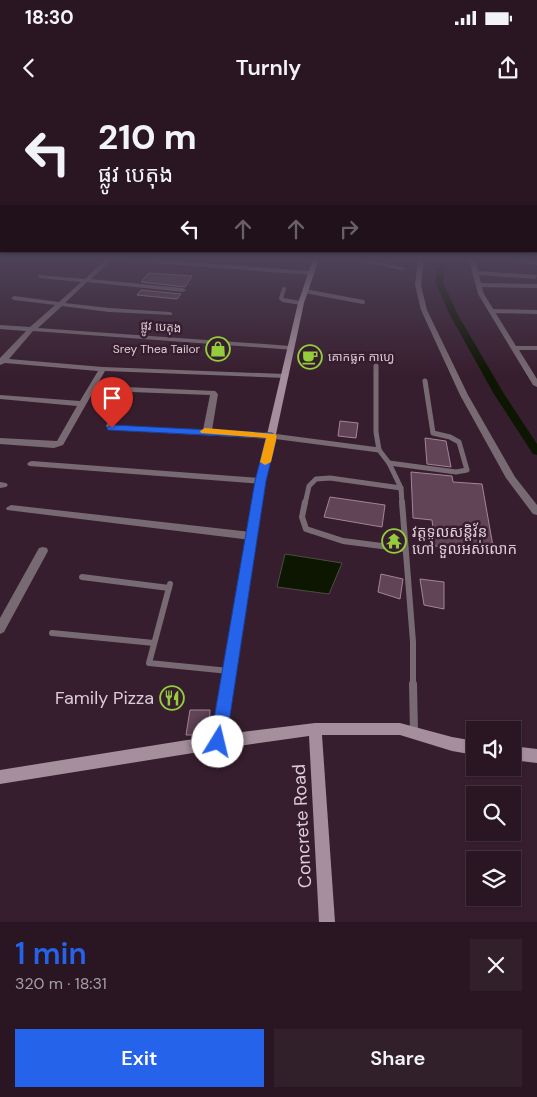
<!DOCTYPE html>
<html lang="en">
<head>
<meta charset="utf-8">
<style>
	body { margin:0; font-family:"DM Sans","Noto Sans Khmer",sans-serif; background:#311f2a; color:#f1f3f6; height:100vh; display:flex; flex-direction:column; font-size:19px; white-space:nowrap }
	* { box-sizing:border-box; margin:0 }
	p { font-size:16px; color:#a59fa5 }
	.icon { flex:none; width:28px; height:28px; fill:none; stroke:currentColor; stroke-width:2; stroke-linecap:round; stroke-linejoin:round }
	.map { position:relative; height:822px; overflow:hidden }
	.side { display:flex; flex-direction:column; background:#291622; flex:1 }
	.side>* { flex:none }
	.guide { position:absolute; left:0px; top:0px; width:538px; height:152px; box-shadow:0 1px 4px #0004,0 0 0 1px #453540; background:#291622; color:#f1f3f6; overflow:hidden }
	.controls { position:absolute; left:466px; top:621px; display:grid; gap:10px }
	.controls a { display:grid; place-items:center; width:55px; height:55px; border-radius:0px; background:#291622; box-shadow:0 1px 4px #0004,0 0 0 1px #453540; font-size:25px }
	.pin { position:absolute; display:grid; place-items:center; width:42px; height:42px; color:#fff; margin:-51px -21px; border-radius:50% 50% 50% 0; rotate:-45deg; box-shadow:0 0 5px #0007 }
	.pin .icon { rotate:45deg }
	.me { position:absolute; width:55px; margin:-28px; rotate:9deg; stroke-linejoin:round; filter:drop-shadow(0 0 4px #0008) }
	.turn { display:flex; align-items:center; gap:18px; height:105px; padding:0 15px; font-size:22px }
	.turn .icon { width:65px; height:65px; stroke-width:2.5 }
	.turn b { display:block; font-size:35px; line-height:42px }
	.lanes { display:flex; align-items:center; height:48px; padding:0 15px; background:#0003; justify-content:center; gap:25px; direction:ltr }
	.lanes .off { opacity:.35 }
	.round { display:grid; place-items:center; flex:none; width:52px; height:52px; border-radius:0px; background:#311f2a }
	.overview { display:flex; align-items:center; justify-content:space-between; height:85px; padding:0 15px }
	h1 { font-size:30px; font-weight:600; line-height:38px; color:#2563eb }
	.primary-button { display:flex; gap:10px; margin-top:auto; padding:10px 15px }
	.primary-button a { flex:1; height:58px; border-radius:0px; background:#2563eb; color:#fff; font-size:20px; font-weight:600; line-height:58px; text-align:center }
	.primary-button a+a { background:#311f2a; color:#f1f3f6 }
	.status { display:flex; justify-content:space-between; align-items:center; height:35px; padding:0 25px; background:#291622; direction:ltr }
	.status svg { height:14px; fill:currentColor }
	header { display:flex; justify-content:space-between; align-items:center; height:65px; padding:0 15px; background:#291622; font-size:22px; font-weight:600 }
	.map>svg:first-child { display:block }
</style>
</head>
<body>
<div class="status"><b>18:30</b><svg viewBox="0 0 49 12"><path d="M0 12V9h3v3zM5 12V6h3v6zM10 12V3h3v9zM15 12V0h3v12zM26 1h20v11H26zM47 4h2v5h-2z"/></svg></div>
<header><svg class="icon" aria-label="back" viewBox="0 0 24 24"><path d="M15 5l-7 7 7 7"/></svg>Turnly<svg class="icon" aria-label="share" viewBox="0 0 24 24"><path d="M12 15V3M7 8l5-5 5 5M5 13v7h14v-7"/></svg></header>
<div class="map">
<svg width="537" height="822" viewBox="0 0 537 822">
	<rect width="100%" height="100%" fill="#371e2e"/>
	<polygon fill="#0c1600" stroke="#4b4d40" points="285,454 342,463 329,494 277,487"/>
	<g fill="none" stroke-linecap="round" stroke-linejoin="round">
		<polygon fill="#0c1600" fill-rule="evenodd" points="438,159 446,159 443,182 458,215 504,294 537,344 537,355 533,354 494,294 450,215 435,182"/>
	</g>
	<g fill="#614456" stroke="#a58598">
		<polygon points="149,173 192,176 185,187 141,182"/>
		<polygon points="141,190 181,194 177,199 137,195"/>
		<polygon points="340,321 358,323 356,338 338,336"/>
		<polygon points="425,338 446,341 451,367 427,364"/>
		<polygon points="411,372 452,376 453,382 482,384 494,452 435,446 432,420 413,418"/>
		<polygon points="330,397 385,405 382,427 324,417"/>
		<polygon points="381,474 403,479 400,499 378,492"/>
		<polygon points="420,479 444,482 444,509 424,505"/>
		<polygon points="190,610 210,610 209,628 201,635 186,635"/>
	</g>
	<g fill="none" stroke-linecap="round" stroke-linejoin="round">
		<g stroke="#786a72" stroke-width="4">
			<polyline points="284,189 281,198 283,200 301,203"/>
			<polyline points="305,191 363,202"/>
			<polyline points="491,211 537,212"/>
		</g>
		<g stroke="#786a72" stroke-width="5">
			<polyline points="376,266 376,332 379,350 389,363 401,388 402,404"/>
			<polyline points="272,336 379,350"/>
			<polyline points="389,363 456,372 467,370 459,342 450,337 433,333 425,281"/>
			<polyline points="305,404 309,386 316,379 330,378 401,388"/>
		</g>
		<g stroke="#786a72" stroke-width="6">
			<polyline points="305,402 302,417 306,429 343,441 405,449"/>
			<polyline points="402,402 413,542 413,585"/>
			<polyline points="82,477 169,488"/>
			<polyline points="170,484 149,563 229,571"/>
			<polyline points="52,533 154,543"/>
		</g>
		<polyline stroke="#786a72" stroke-width="8" points="413,584 414,632"/>
		<g fill="#786a72" fill-rule="evenodd">
			<polygon points="106,159 144,159 311,171 314,173 311,175 112,160 91,179 183,188 186,190 183,192 87,182 65,203 109,208 170,212 172,213 172,215 109,212 62,206 38,228 291,246 294,246 294,250 33,231 9,259 103,267 285,274 289,276 285,278 105,271 63,345 54,348 0,344 0,338 57,341 77,306 0,299 0,295 80,301 98,271 5,263 0,265 0,258 26,231 0,229 0,225 30,227 55,205 14,200 11,198 14,196 59,202 81,182 40,178 38,177 38,175 85,179"/>
			<polygon points="293,159 316,159 318,161 315,163"/>
			<polygon points="350,159 365,159 406,168 403,170"/>
			<polygon points="418,159 424,159 421,185 427,210 468,295 515,377 537,405 537,415 533,414 506,378 460,295 421,210 415,185"/>
			<polygon points="469,159 475,159 478,171 537,175 536,179 479,175 481,183 537,184 537,188 482,187 484,194 516,246 537,246 537,250 519,250 537,279 537,287 533,285 478,194 473,175 471,173 472,172"/>
			<polygon points="506,159 537,161 537,165 509,161"/>
			<path d="M125 287 215 291 218 294 212 330 272 333 276 336 272 339 109 330 106 326ZM131 292 210 295 203 330 114 326Z"/>
			<polygon points="32,361 261,378 266,381 261,384 29,366 27,364 29,362"/>
			<polygon points="0,382 6,383 8,385 6,387 0,388"/>
			<polygon points="11,405 251,432 255,433 256,436 255,439 251,440 7,410 6,408"/>
			<polygon points="43,447 47,448 48,451 4,532 0,534 0,518 39,448"/>
		</g>
		<g fill="#a58f9c" fill-rule="evenodd">
			<polygon points="313,159 319,159 304,203 266,381 226,634 315,623 400,623 452,637 475,641 475,655 452,651 400,635 322,635 335,822 319,822 309,636 218,649 0,684 0,670 212,636 256,381 298,203"/>
			<polygon points="512,646 537,649 537,663 512,660"/>
		</g>
	</g>
	<linearGradient id="sky" x2="0" y2="1"><stop stop-color="#1e1019"/><stop offset="0.58" stop-color="#4d4157"/><stop offset="1" stop-color="#4d4157" stop-opacity="0"/></linearGradient>
	<rect width="537" height="275" fill="url(#sky)"/>
	<polygon fill="#2563eb" stroke="#184099" points="112,325 272,333 277,336 266,381 226,642 223,647 218,649 212,647 210,642 255,381 266,338 108,330 107,328"/>
	<polygon fill="#f59e0b" points="205,328 275,334 277,336 271,362 265,365 260,362 266,338 201,333 200,331"/>
	<defs>
		<g id="shop-ring" transform="scale(1.25)"><circle r="9.5" fill="#371e2e" stroke="#94cc3c" stroke-width="1.5"/><path d="M-5-2.5h2.3a2.7 3.5 0 0 1 5.4 0H5L5.5 6h-11ZM-1.5-2.5h3a1.5 2.3 0 0 0-3 0Z" fill="#94cc3c"/></g>
		<g id="cafe-ring" transform="scale(1.25)"><circle r="9.5" fill="#371e2e" stroke="#94cc3c" stroke-width="1.5"/><path d="M-5.5-4.5H6V0H3Q3 3.5 0 3.5H-2.5Q-5.5 3.5-5.5 0ZM3-3.2v2h1.7v-2ZM-6 4.5H4V6H-6Z" fill="#94cc3c"/></g>
		<g id="temple-ring" transform="scale(1.25)"><circle r="9.5" fill="#371e2e" stroke="#94cc3c" stroke-width="1.5"/><path d="M0-6L5-2H3V0L6.5 2.5H4V6H1.5V3h-3V6H-4V2.5H-6.5L-3 0V-2H-5Z" fill="#94cc3c"/></g>
		<g id="restaurant-ring" transform="scale(1.25)"><circle r="9.5" fill="#371e2e" stroke="#94cc3c" stroke-width="1.5"/><path d="M-5-6h1v4h1v-4h1v4h1v-4h1v5L-1.5 .5V6h-2V.5L-5-1ZM5-6V6H3V1.5H1.5Q1.5-4 5-6Z" fill="#94cc3c"/></g>
	</defs>
	<g fill-rule="evenodd">
		<use href="#shop-ring" x="218" y="249"/>
		<use href="#cafe-ring" x="310" y="257"/>
		<use href="#temple-ring" x="394" y="441"/>
		<use href="#restaurant-ring" x="172" y="598"/>
	</g>
	<g text-anchor="middle" stroke-width="5" stroke-linejoin="round" paint-order="stroke">
		<g font-size="12" fill="#decdd7" stroke="#371e2e">
			<text transform="translate(161 227) rotate(4)" y="4">ផ្លូវ បេតុង</text>
		</g>
		<g font-size="12" fill="#decdd7" stroke="#371e2e" text-anchor="end">
			<text x="200" y="253">Srey Thea Tailor</text>
			<text x="328" y="261" text-anchor="start">គោកធ្លក កាហ្វេ</text>
		</g>
		<g font-size="15" fill="#decdd7" stroke="#371e2e" text-anchor="start">
			<text x="412" y="437">វត្តទូលសន្តិវ័ន<tspan x="412" dy="17">ហៅ ទួលអស់លោក</tspan></text>
		</g>
		<g font-size="18" fill="#decdd7" stroke="#371e2e" text-anchor="end">
			<text x="154" y="604">Family Pizza</text>
		</g>
		<g font-size="18" fill="#decdd7" stroke="#371e2e">
			<text transform="translate(302 726) rotate(-93)" y="6">Concrete Road</text>
		</g>
	</g>
</svg>
<div class="controls">
<a><svg class="icon" aria-label="sound" viewBox="0 0 24 24"><path d="M4 9h4l5-4v14l-5-4H4zM17 9q2 3 0 6"/></svg></a>
<a><svg class="icon" aria-label="search" viewBox="0 0 24 24"><circle cx="10" cy="10" r="6"/><path d="M15 15l6 6"/></svg></a>
<a><svg class="icon" aria-label="layers" viewBox="0 0 24 24"><path d="M12 4l9 5-9 5-9-5zM3 14l9 5 9-5"/></svg></a>
</div>
<div class="pin" style="left:112px;top:328px;background:#d93025"><svg class="icon" aria-label="arrive" viewBox="0 0 24 24"><path d="M6 21V4h12l-3 4 3 4H6"/></svg></div>
<svg class="me" style="left:218px;top:642px" viewBox="-20 -20 40 40"><circle r="19" fill="#fff"/><path d="M0-13L10 11 0 6-10 11z" fill="#2563eb"/></svg>
<div class="guide">
<div class="turn"><svg class="icon" aria-label="left" viewBox="0 0 24 24"><path d="M17 20v-9H6M10 6l-5 5 5 5"/></svg><div><b>210 m</b>ផ្លូវ បេតុង</div></div>
<div class="lanes"><svg class="icon" aria-label="left" viewBox="0 0 24 24"><path d="M17 20v-9H6M10 6l-5 5 5 5"/></svg><svg class="icon off" aria-label="ahead" viewBox="0 0 24 24"><path d="M12 20V5M6 11l6-6 6 6"/></svg><svg class="icon off" aria-label="ahead" viewBox="0 0 24 24"><path d="M12 20V5M6 11l6-6 6 6"/></svg><svg class="icon off" aria-label="right" viewBox="0 0 24 24"><path d="M7 20v-9h11M14 6l5 5-5 5"/></svg></div>
</div>
</div>
<section class="side">
<div class="overview"><div><h1>1 min</h1><p>320 m · 18:31</p></div><a class="round"><svg class="icon" aria-label="close" viewBox="0 0 24 24"><path d="M6 6l12 12M18 6L6 18"/></svg></a></div>
<div class="primary-button"><a>Exit</a><a>Share</a></div>
</section>
</body>
</html>
